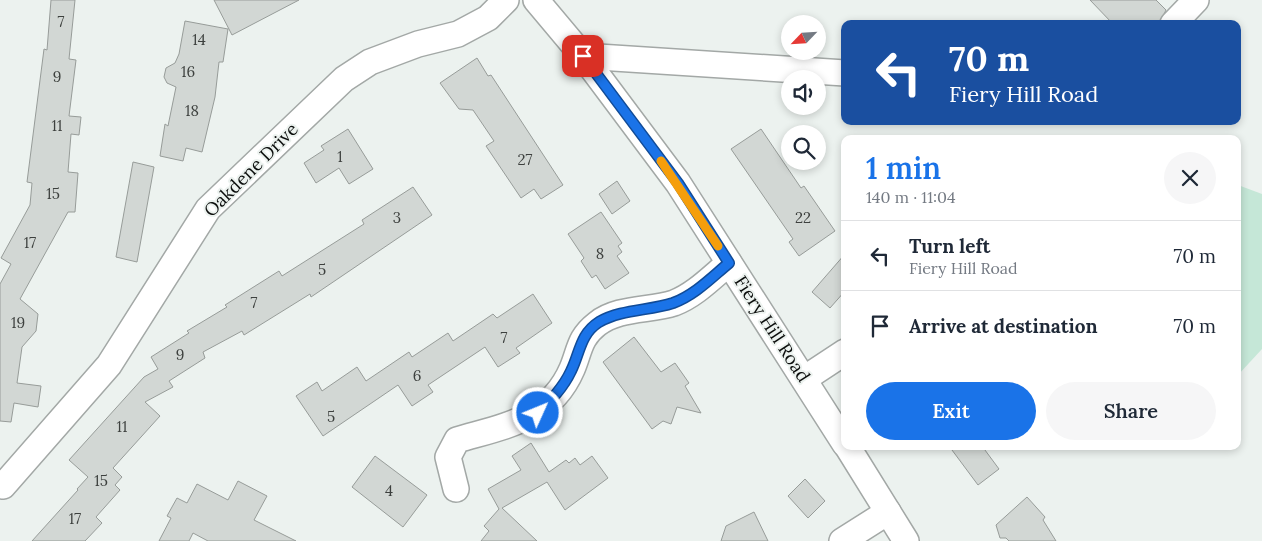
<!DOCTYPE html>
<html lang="en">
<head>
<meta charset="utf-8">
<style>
	body { margin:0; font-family:Lora,serif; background:#f6f6f7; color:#1f2937; height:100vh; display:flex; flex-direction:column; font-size:19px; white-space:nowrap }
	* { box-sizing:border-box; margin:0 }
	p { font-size:16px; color:#747a83 }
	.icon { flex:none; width:28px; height:28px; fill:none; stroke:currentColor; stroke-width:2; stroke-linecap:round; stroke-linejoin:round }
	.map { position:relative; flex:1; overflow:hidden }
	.panel { position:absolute; left:841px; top:135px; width:400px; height:315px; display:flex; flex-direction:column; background:#fff; border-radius:10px; box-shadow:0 2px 8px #0003 }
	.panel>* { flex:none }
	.top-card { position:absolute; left:841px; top:20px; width:400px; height:105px; border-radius:10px; box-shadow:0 2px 8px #0003; background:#1a4fa0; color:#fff; overflow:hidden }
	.needle { width:32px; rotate:245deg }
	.controls { position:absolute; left:781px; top:15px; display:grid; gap:10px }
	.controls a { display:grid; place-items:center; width:45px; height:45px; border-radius:50%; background:#fff; box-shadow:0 2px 8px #0003; font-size:25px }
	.pin { position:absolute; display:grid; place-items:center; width:42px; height:42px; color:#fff; margin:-21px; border-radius:10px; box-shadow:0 2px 8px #0006 }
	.me { position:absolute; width:55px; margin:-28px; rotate:46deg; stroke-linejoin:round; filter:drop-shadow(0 0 4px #0008) }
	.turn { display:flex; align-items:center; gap:18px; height:105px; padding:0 25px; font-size:22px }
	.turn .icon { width:65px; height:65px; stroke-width:2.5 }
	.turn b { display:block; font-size:35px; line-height:42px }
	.round { display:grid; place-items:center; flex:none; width:52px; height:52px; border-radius:26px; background:#f6f6f7 }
	.overview { display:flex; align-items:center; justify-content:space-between; height:85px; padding:0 25px }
	h1 { font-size:30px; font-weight:600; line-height:38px; color:#1a73e8 }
	.action { display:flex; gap:10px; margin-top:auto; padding:10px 25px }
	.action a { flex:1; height:58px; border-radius:30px; background:#1a73e8; color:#fff; font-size:20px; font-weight:600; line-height:58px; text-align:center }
	.action a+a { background:#f6f6f7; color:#1f2937 }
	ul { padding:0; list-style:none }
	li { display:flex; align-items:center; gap:15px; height:70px; padding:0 25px; border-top:1px solid #e0e1e3 }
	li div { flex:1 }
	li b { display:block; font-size:19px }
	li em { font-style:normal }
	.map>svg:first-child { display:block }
</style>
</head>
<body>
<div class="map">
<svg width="1262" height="541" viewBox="0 0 1262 541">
	<rect width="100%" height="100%" fill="#ecf2ef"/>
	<polygon fill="#c5e7d7" points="1238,185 1262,194 1262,349 1238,375"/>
	<g fill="#d2d7d4" stroke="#979c99">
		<polygon points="51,0 75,0 69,59 76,60 69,116 81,117 79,135 71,134 68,172 78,173 75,212 68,212 20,299 38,314 36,331 22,347 17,383 41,386 38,407 14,403 11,422 0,421 0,284 11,264 1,258 30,205 32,183 27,182 44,49 47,50"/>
		<polygon points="214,0 299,0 232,35"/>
		<polygon points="1090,0 1156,0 1166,10 1159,24 1113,24"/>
		<polygon points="185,21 228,29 223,62 219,62 215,97 202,152 186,148 183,161 160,156 165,124 168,126 176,87 167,83 164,77 166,68 175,63 179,54"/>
		<polygon points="477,58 488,76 491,75 563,185 541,199 534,189 521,198 486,146 494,141 473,110 459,109 440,83"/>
		<polygon points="348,129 373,169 349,184 339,168 316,183 304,163 324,150 321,146"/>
		<polygon points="761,129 801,188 804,186 835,231 799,256 789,242 793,239 731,149"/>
		<polygon points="133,162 154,167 137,262 116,257"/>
		<polygon points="617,181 630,201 612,214 599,194"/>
		<polygon points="413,187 432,215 311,297 310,294 244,335 242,331 203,352 205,358 169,381 173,387 145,402 160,416 113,468 122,477 115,485 120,490 96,517 102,523 85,541 32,541 78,490 77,489 88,477 69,460 144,377 158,369 151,357 189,333 187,331 227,307 225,305 279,271 282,276 364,224 362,220"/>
		<polygon points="601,212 622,243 618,246 622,252 617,256 629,273 605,289 596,275 592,278 581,261 584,258 568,234"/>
		<polygon points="845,254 845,291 830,308 812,292"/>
		<polygon points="533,294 552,323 516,348 520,353 498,367 485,347 428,385 433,392 412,406 398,385 323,436 296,396 317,382 322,391 357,367 366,381 409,352 412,357 448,333 453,341 493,314 497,318"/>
		<polygon points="634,337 661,372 675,363 689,383 685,386 701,413 677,407 671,424 663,421 652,429 603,362"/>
		<polygon points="531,443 549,472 566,460 569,463 575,458 580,465 592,456 608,478 565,510 547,482 502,508 537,541 481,541 489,531 484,526 499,509 488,489 521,470 512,456"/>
		<polygon points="949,446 982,446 999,469 978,485"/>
		<polygon points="375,456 427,495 403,527 352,487"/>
		<polygon points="805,479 825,501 808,518 788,496"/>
		<polygon points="238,481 267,496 254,520 296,541 208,541 193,533 189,541 159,541 171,518 167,516 177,498 187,503 197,484 228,500"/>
		<polygon points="1027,497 1045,517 1043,520 1056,541 1009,541 1006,538 1000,538 996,525"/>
		<polygon points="754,512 768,541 721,541 726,526"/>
	</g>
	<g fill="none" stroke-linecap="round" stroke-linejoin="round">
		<g stroke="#a3a8a6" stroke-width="28">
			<g id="minor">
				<polyline points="536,0 583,56 678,183 845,444"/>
				<polyline points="1173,24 1196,0"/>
				<polyline points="583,56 845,73"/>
				<polyline points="804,379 845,352"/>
				<polyline points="847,446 906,541"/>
				<polyline points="3,486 109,365 208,209 344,79 370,62 418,44 458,34 488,18 506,0"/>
				<path d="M456 489 448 457 457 440C504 426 550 420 572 369 580 350 579 338 597 324 618 307 650 311 674 303 695 295 712 277 729 263"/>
				<polyline points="842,541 888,512"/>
			</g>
		</g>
		<use href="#minor" stroke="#fff" stroke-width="25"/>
	</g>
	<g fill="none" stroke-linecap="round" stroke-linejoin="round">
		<g stroke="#114b97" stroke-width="12">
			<path id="route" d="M538 413C551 400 563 388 571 371 580 353 580 334 599 322 622 309 649 311 673 303 695 295 712 277 729 263L678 183 583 56"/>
		</g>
		<use href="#route" stroke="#1a73e8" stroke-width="9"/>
		<polyline stroke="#f59e0b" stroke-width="9" points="661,161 718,246"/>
	</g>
	<g text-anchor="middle" stroke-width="4" stroke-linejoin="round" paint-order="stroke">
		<g font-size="15" fill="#3d403e">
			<text x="61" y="27">7</text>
			<text x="199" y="45">14</text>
			<text x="188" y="77">16</text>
			<text x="57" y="82">9</text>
			<text x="192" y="116">18</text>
			<text x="57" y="131">11</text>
			<text x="340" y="162">1</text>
			<text x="525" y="165">27</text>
			<text x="53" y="199">15</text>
			<text x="397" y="223">3</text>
			<text x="803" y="223">22</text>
			<text x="30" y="248">17</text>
			<text x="600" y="259">8</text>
			<text x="322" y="275">5</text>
			<text x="254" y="308">7</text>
			<text x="18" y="328">19</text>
			<text x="504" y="343">7</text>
			<text x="180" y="360">9</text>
			<text x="417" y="381">6</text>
			<text x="331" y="422">5</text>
			<text x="122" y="432">11</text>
			<text x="101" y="486">15</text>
			<text x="389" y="496">4</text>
			<text x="75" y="524">17</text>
		</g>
		<g font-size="18" fill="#0b0d0c" stroke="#ecf2ef">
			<text transform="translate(251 170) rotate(-45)" y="6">Oakdene Drive</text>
			<text transform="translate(772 329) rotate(57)" y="6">Fiery Hill Road</text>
		</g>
	</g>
</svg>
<div class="controls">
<a><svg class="needle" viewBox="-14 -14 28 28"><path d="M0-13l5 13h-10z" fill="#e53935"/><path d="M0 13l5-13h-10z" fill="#747a83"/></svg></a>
<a><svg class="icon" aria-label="sound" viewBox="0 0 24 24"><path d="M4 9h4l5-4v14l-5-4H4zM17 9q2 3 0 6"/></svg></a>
<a><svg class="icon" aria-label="search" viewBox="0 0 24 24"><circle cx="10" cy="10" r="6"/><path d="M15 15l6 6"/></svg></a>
</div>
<div class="pin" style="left:583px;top:56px;background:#d93025"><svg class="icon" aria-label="arrive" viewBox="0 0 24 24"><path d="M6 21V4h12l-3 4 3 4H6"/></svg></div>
<svg class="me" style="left:538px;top:413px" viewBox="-20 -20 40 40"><circle r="17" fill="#1a73e8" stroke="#fff" stroke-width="3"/><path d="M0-11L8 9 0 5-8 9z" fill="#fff"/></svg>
<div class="top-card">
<div class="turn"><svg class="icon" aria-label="left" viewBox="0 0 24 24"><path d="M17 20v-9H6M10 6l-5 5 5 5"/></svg><div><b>70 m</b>Fiery Hill Road</div></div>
</div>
<section class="panel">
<div class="overview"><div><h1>1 min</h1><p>140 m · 11:04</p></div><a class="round"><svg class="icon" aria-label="close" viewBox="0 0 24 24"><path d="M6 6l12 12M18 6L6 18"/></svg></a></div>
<ul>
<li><svg class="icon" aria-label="left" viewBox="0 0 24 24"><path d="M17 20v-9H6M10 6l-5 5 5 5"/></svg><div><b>Turn left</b><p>Fiery Hill Road</p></div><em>70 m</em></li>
<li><svg class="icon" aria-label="arrive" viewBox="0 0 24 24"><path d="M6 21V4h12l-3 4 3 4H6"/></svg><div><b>Arrive at destination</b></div><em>70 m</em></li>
</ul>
<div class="action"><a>Exit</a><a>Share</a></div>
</section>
</div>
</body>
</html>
